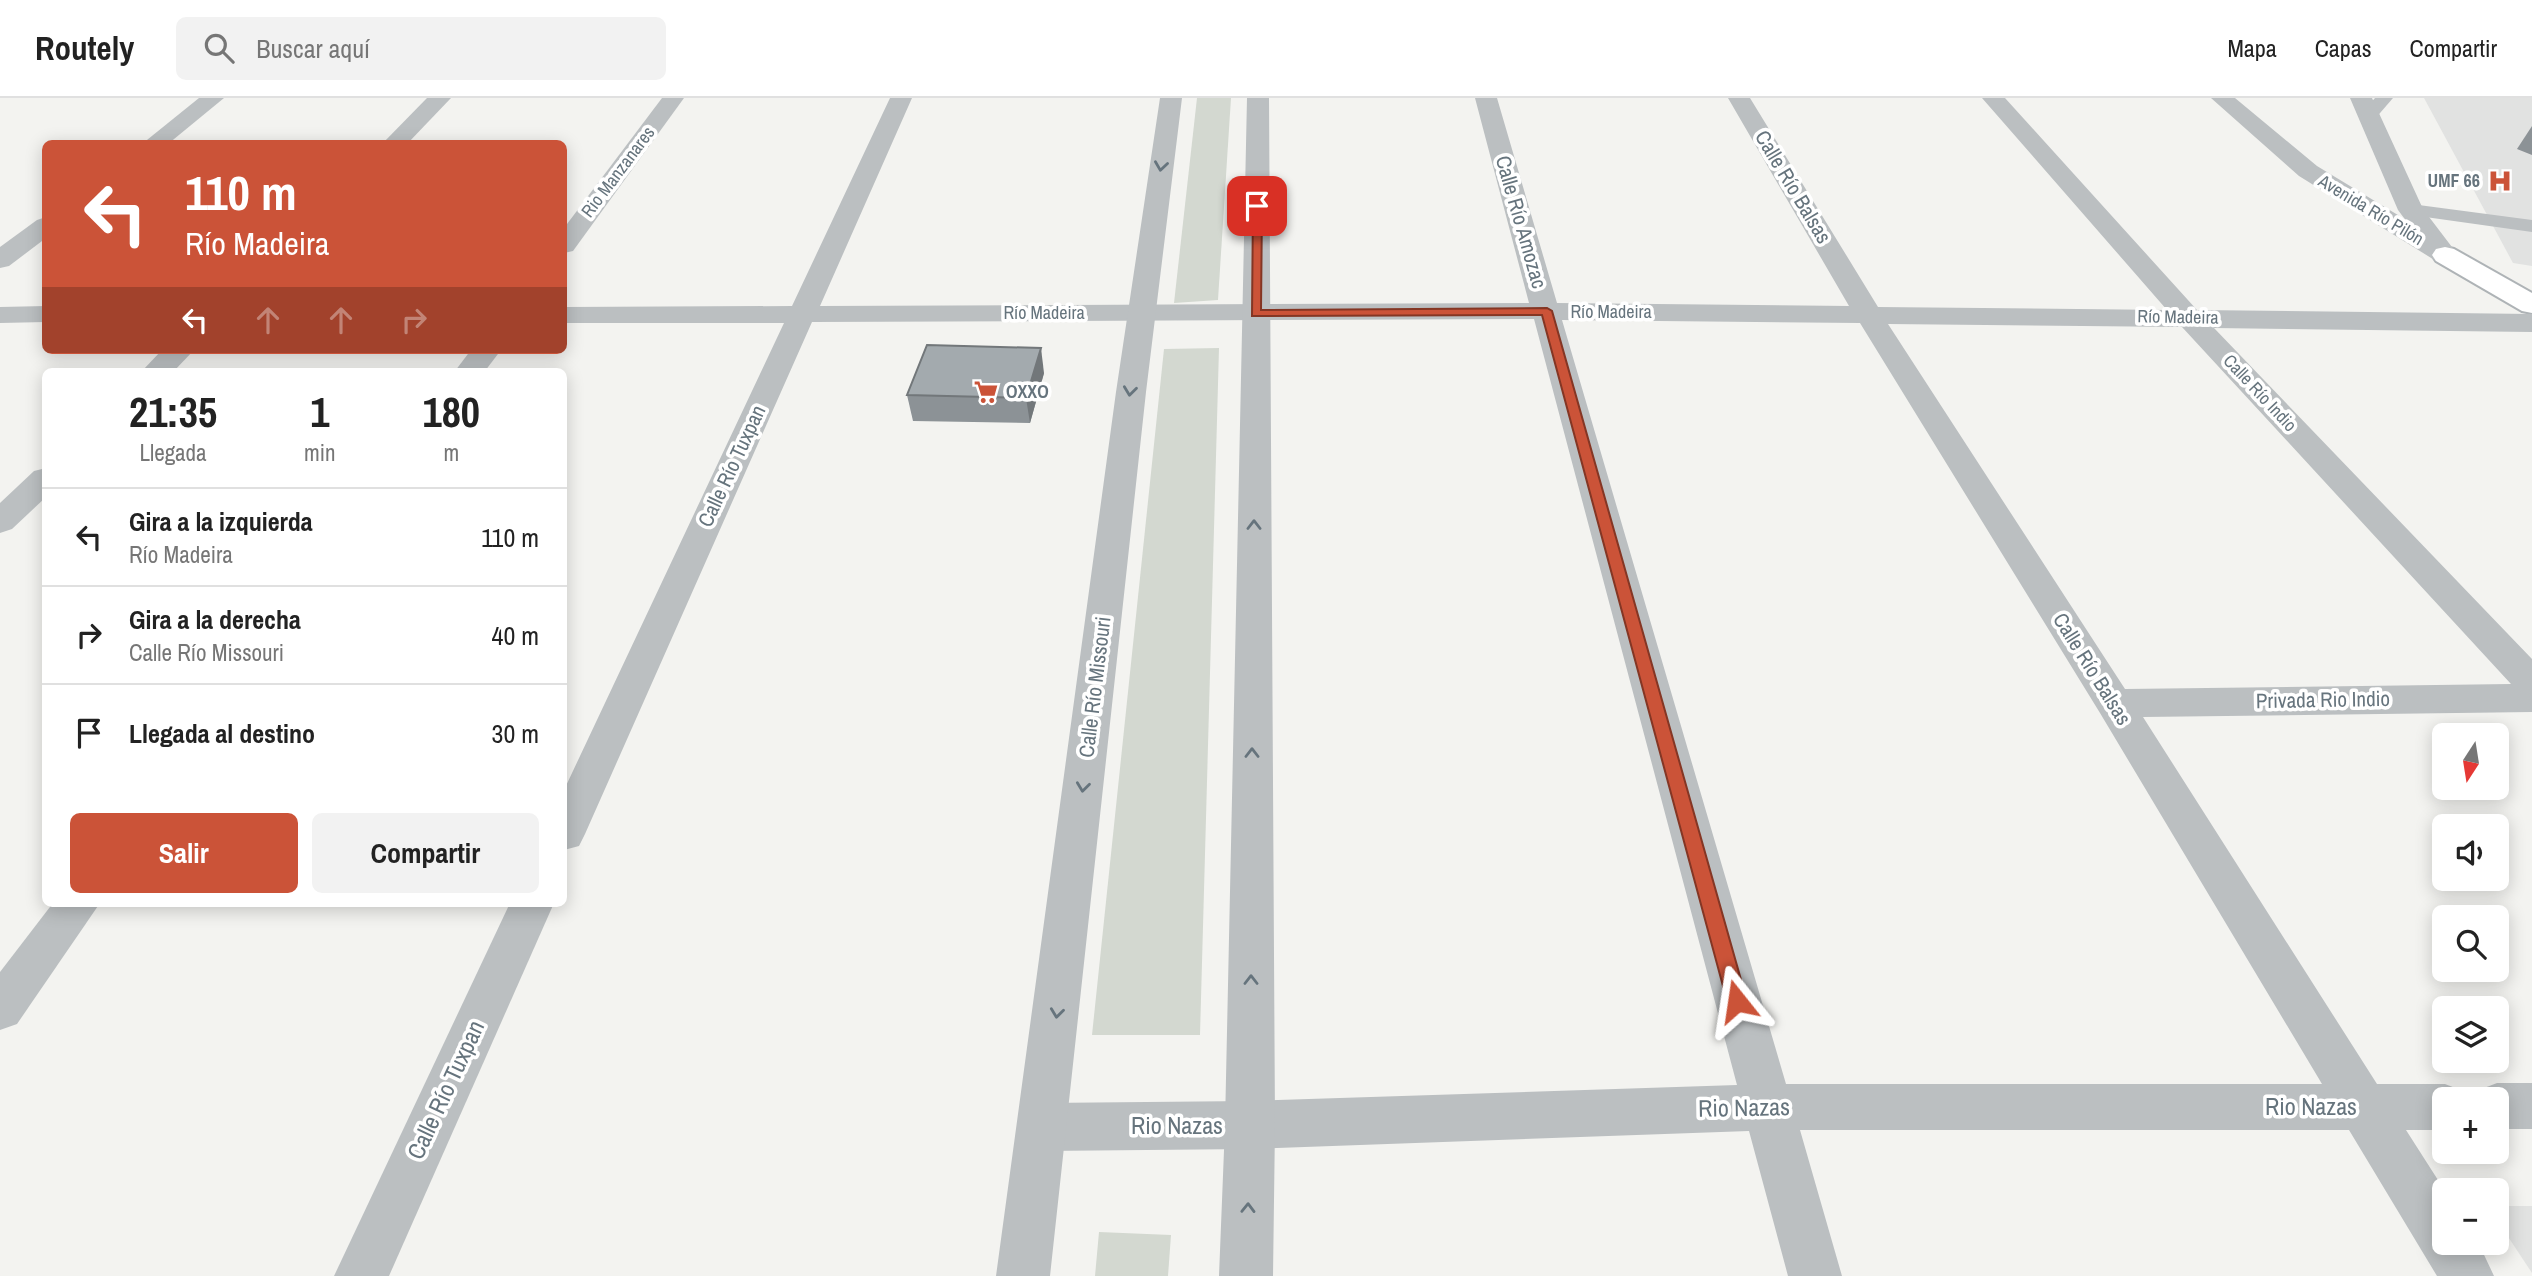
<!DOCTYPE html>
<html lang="es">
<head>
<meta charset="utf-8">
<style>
	body { margin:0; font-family:"Archivo Narrow",sans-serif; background:#f2f2f2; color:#222; height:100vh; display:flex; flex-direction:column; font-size:26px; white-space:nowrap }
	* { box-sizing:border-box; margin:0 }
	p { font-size:23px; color:#767676 }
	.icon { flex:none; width:38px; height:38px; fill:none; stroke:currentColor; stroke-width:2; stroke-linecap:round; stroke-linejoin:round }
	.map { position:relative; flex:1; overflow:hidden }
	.sheet { position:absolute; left:42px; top:270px; width:525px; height:539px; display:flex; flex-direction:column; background:#fff; border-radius:10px; box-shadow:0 4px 18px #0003 }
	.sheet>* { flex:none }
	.banner { position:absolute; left:42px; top:42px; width:525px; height:214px; border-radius:10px; box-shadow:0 4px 18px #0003; background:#cb5338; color:#fff; overflow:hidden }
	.needle { width:46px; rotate:192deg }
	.controls { position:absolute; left:2432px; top:625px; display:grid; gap:14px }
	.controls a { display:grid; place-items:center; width:77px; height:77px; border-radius:10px; background:#fff; box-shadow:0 4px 18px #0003; font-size:35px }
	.pin { position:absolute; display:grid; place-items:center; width:60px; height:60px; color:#fff; margin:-30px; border-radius:14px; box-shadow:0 4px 10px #0006 }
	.me { position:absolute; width:77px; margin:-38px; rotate:345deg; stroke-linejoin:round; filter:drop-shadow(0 0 5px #0008) }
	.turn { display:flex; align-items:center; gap:24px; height:147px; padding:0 28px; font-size:32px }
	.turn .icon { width:91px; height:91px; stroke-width:2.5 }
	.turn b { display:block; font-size:49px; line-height:60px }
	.lanes { display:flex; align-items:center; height:66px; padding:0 28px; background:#0003; justify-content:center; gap:35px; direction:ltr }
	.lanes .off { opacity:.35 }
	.eta { display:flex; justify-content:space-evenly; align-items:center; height:119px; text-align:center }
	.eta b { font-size:42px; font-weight:700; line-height:49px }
	.cta { display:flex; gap:14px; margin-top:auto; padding:14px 28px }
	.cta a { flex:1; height:80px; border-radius:10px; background:#cb5338; color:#fff; font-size:28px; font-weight:700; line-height:80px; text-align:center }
	.cta a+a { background:#f2f2f2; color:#222 }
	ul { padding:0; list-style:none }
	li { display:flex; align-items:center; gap:21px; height:98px; padding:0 28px; border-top:2px solid #e0e0e0 }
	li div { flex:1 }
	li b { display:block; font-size:26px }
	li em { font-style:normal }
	header { display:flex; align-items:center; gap:42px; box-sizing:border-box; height:98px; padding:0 35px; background:#fff; border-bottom:2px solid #e0e0e0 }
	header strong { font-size:33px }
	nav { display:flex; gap:38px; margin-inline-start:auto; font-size:24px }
	.search { width:490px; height:63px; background:#f2f2f2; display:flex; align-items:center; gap:18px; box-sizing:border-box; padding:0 24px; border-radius:10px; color:#767676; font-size:26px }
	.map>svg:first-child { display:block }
</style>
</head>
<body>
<header>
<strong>Routely</strong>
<div class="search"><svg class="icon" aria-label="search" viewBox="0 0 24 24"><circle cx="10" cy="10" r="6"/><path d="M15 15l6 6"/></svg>Buscar aquí</div>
<nav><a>Mapa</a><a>Capas</a><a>Compartir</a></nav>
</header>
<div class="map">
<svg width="2532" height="1178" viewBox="0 0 2532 1178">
	<rect width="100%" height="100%" fill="#f3f3f0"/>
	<g fill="#e1e2e1">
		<polygon points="2424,0 2532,0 2532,168 2513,165"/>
		<polygon points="2497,1108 2532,1108 2532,1175 2497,1122"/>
	</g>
	<g fill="#d3d8d0">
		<polygon points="1197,0 1231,0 1218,202 1174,205"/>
		<polygon points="1219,250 1200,937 1092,937 1164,251"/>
		<polygon points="1099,1134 1171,1137 1168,1178 1095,1178"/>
	</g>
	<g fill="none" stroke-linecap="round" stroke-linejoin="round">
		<g stroke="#aeb3b6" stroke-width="4">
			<polygon id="secondary" points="2445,149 2454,151 2532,195 2532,215 2522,213 2436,163 2432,157 2436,151"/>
		</g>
		<g fill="#bbbfc1" fill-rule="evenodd">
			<polygon points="2375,0 2393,0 2374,22 2362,22 2359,18"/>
			<polygon points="2411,106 2532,122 2532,134 2404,116 2401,112"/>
		</g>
		<g fill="#bbbfc1" fill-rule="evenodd">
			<polygon points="199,0 224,0 168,46 142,46"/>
			<polygon points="427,0 451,0 407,46 382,46"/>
			<polygon points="662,0 684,0 573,153 564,155 564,130"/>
			<path d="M890 0H912L820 208 1529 205 1475 0H1497L1557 205 1849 208 1728 0H1750L1878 209 2167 212 1982 0H2005L2197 212 2532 216V234L2214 230 2532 561V614L2143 619 2377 986H2445L2463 993 2467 1001H2445V1032H2406L2445 1093V1144H2478L2494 1178H2437L2349 1032H1800L1842 1178H1788L1749 1033 1250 1051 1043 1053 1025 1046 1018 1029 1025 1012 1043 1005 1250 1003 1737 987 1534 221 812 224 585 736 579 748 564 752V692L784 225H564V209L792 208ZM1562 222 1860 225 2100 615 2322 986H1786ZM1888 226 2182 229 2511 586 2125 591Z"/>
			<polygon points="2211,0 2235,0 2317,68 2454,151 2458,157 2454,163 2445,165 2436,163 2299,78"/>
			<polygon points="46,119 46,140 9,168 0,170 0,149 37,122"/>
			<polygon points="46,208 46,224 0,225 0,209"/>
			<polygon points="162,252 194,252 174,273 142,273"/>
			<polygon points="471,252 501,252 485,273 455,273"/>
			<polygon points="46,370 46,399 12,431 0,435 0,405 34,373"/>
			<polygon points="53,805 100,805 17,926 0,932 0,874"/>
			<polygon points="510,805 554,805 389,1178 334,1178"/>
			<polygon points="2497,985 2532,985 2532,1031 2497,1031 2497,1001 2475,1001 2479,992"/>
		</g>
		<g fill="#bbbfc1" fill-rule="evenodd">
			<polygon points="1160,0 1182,0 1146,294 1050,1178 996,1178 1116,294"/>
			<polygon points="1247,0 1269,0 1275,1027 1273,1178 1219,1178 1225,1027"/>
			<polygon points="2350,0 2372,0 2423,111 2458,157 2454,163 2445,165 2436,163 2398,112"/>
		</g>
		<use href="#secondary" fill="#fff" fill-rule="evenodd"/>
	</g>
	<g fill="#8c9296">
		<polygon points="2532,28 2532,57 2517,51"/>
		<polygon points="1044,275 1030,325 913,323 907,297"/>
	</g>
	<polygon fill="#72777a" points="1041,250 1044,275 1030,325 1026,300"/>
	<polygon fill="#a3aaae" stroke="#72777a" stroke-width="2" points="927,247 1041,250 1026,300 907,297"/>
	<defs><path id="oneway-chevron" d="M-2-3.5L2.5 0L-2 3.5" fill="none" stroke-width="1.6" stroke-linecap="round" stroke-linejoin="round" transform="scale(1.75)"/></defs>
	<g stroke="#66747d">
		<use href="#oneway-chevron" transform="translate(1161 68) rotate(98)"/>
		<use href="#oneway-chevron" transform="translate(1130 293) rotate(97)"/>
		<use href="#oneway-chevron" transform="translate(1254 427) rotate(-90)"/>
		<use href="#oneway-chevron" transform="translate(1252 655) rotate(-90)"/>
		<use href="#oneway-chevron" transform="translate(1083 689) rotate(97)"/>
		<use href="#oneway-chevron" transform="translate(1251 882) rotate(-90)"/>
		<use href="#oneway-chevron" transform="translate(1057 915) rotate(97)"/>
		<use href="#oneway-chevron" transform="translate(1248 1110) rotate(-89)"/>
	</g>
	<polygon fill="#cb5338" stroke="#843624" stroke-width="2" points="1253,105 1262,108 1261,212 1547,210 1552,213 1747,903 1744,909 1737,911 1730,909 1727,903 1542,217 1252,218"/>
	<defs>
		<g id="hospital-bare" transform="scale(1.89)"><path d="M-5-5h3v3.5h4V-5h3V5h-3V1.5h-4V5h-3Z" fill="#cb5338" stroke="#fff" stroke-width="2.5" paint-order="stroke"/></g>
		<g id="supermarket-bare" transform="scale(1.89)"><path d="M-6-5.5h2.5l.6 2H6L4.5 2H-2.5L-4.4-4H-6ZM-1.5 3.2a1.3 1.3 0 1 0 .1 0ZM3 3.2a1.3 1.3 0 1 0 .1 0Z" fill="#cb5338" stroke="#fff" stroke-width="2.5" paint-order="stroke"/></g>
	</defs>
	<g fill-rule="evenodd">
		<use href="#hospital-bare" x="2500" y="83"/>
		<use href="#supermarket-bare" x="986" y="294"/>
	</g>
	<g text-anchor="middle" stroke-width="7" stroke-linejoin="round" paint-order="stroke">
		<g font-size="18" fill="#66747d" stroke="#fff">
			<text transform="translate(618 74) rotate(-53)" y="6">Rio Manzanares</text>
			<text transform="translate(2371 112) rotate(31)" y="6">Avenida Río Pilón</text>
			<text x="1611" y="220">Río Madeira</text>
			<text x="1044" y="221">Río Madeira</text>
			<text transform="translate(2178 219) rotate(1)" y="6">Río Madeira</text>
			<text transform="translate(2260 295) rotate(47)" y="6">Calle Río Indio</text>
		</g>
		<g font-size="18" font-weight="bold" fill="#66747d" stroke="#fff" text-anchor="end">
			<text x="2480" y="89">UMF 66</text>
			<text x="1006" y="300" text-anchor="start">OXXO</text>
		</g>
		<g font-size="21" fill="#66747d" stroke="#fff">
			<text transform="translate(1793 89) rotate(59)" y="7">Calle Río Balsas</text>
			<text transform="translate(1521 124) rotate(74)" y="7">Calle Río Amozac</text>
			<text transform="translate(732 368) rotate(-65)" y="7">Calle Río Tuxpan</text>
			<text transform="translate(2092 571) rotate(58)" y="7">Calle Río Balsas</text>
			<text transform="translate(1095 589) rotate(-83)" y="7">Calle Río Missouri</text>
			<text transform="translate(2323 602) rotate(-1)" y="7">Privada Rio Indio</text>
		</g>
		<g font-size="24" fill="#66747d" stroke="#fff">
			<text transform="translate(446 992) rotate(-65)" y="8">Calle Río Tuxpan</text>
			<text x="2311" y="1017">Rio Nazas</text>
			<text transform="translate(1744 1010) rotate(-1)" y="8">Rio Nazas</text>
			<text x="1177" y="1036">Rio Nazas</text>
		</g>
	</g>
</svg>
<div class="controls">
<a><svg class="needle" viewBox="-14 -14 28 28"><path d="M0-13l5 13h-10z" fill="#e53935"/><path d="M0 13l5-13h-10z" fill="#767676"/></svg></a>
<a><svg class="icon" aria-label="sound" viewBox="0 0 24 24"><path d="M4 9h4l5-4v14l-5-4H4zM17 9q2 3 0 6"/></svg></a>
<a><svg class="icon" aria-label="search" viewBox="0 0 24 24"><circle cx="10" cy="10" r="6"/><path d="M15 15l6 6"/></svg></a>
<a><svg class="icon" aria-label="layers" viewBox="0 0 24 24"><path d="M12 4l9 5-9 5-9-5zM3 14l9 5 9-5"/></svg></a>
<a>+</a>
<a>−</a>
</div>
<div class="pin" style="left:1257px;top:108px;background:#d93025"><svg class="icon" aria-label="arrive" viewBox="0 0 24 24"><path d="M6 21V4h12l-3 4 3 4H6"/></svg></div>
<svg class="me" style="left:1737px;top:903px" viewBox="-20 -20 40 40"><path d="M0-17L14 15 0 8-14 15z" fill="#cb5338" stroke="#fff" stroke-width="4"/></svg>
<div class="banner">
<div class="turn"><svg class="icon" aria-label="left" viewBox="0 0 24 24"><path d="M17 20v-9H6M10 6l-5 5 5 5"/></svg><div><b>110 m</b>Río Madeira</div></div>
<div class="lanes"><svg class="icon" aria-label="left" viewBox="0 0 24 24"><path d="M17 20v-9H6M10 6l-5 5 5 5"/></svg><svg class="icon off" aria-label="ahead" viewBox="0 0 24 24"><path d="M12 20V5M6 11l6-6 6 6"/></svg><svg class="icon off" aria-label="ahead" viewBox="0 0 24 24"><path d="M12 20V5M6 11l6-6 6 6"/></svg><svg class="icon off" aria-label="right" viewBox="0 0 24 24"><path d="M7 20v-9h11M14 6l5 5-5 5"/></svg></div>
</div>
<section class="sheet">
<div class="eta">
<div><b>21:35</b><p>Llegada</p></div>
<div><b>1</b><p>min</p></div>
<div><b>180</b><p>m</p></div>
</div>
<ul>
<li><svg class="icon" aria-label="left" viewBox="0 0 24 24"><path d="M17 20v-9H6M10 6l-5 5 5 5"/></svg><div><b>Gira a la izquierda</b><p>Río Madeira</p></div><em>110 m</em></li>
<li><svg class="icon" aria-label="right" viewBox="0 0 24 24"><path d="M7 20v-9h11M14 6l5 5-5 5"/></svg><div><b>Gira a la derecha</b><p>Calle Río Missouri</p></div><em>40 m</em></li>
<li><svg class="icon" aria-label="arrive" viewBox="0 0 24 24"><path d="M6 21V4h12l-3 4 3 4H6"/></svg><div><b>Llegada al destino</b></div><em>30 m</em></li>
</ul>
<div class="cta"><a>Salir</a><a>Compartir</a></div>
</section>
</div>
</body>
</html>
